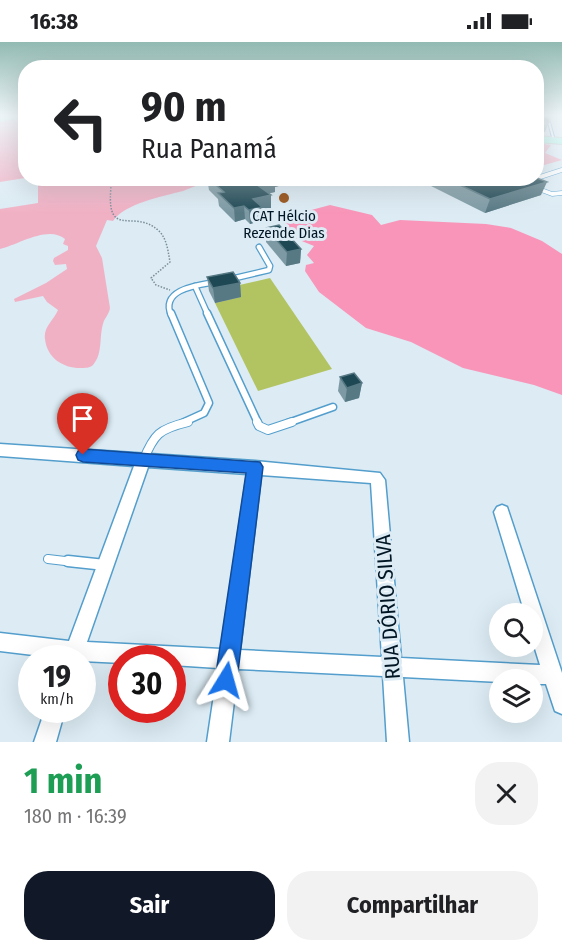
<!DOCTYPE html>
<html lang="pt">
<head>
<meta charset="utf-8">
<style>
	body { margin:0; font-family:"Fira Sans Condensed",sans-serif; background:#f2f2f2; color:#202124; height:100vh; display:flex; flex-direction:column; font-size:22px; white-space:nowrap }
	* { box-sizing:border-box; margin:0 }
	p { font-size:20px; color:#757577 }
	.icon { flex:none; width:33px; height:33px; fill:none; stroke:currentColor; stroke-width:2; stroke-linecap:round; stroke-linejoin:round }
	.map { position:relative; height:700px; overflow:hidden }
	.details { display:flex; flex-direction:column; background:#fff; flex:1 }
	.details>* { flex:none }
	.banner { position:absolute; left:18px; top:18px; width:526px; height:126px; border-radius:24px; box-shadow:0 6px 24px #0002; background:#fff; color:#202124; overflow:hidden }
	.fabs { position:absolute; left:489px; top:561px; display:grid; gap:12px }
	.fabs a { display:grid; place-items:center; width:54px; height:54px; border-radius:50%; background:#fff; box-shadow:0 6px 24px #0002; font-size:30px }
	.speed { position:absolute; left:18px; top:603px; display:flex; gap:12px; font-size:30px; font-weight:700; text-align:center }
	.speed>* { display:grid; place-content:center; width:78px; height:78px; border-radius:50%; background:#fff; box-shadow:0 6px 24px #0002; line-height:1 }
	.speed small { font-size:15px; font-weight:400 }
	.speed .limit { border:9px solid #d22; background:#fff; color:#111 }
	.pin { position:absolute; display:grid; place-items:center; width:51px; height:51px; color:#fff; margin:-62px -26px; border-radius:50% 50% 50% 0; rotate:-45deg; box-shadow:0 0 6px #0007 }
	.pin .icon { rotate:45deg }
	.me { position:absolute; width:66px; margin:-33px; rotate:8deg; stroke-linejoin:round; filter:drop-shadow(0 0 4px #0008) }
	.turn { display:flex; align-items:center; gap:21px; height:126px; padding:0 24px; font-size:27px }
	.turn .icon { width:78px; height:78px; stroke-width:2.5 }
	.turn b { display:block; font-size:42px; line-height:51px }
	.round { display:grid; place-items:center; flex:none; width:63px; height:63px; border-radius:24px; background:#f2f2f2 }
	.headline { display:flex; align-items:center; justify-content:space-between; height:102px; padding:0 24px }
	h1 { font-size:36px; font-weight:700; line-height:45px; color:#1e9e55 }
	.cta { display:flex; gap:12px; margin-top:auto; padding:12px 24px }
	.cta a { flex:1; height:69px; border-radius:24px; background:#111827; color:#fff; font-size:24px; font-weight:700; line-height:69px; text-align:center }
	.cta a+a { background:#f2f2f2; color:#202124 }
	.status { display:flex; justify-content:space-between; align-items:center; height:42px; padding:0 30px; background:#fff; direction:ltr }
	.status svg { height:16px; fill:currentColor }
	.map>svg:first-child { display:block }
</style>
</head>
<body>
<div class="status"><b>16:38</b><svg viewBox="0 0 49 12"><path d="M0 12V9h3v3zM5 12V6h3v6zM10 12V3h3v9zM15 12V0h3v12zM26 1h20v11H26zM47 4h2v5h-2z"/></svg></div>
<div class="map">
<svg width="562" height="700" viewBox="0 0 562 700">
	<rect width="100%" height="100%" fill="#dcebf4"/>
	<g fill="#f1b1c5">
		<polygon points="25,74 25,136 0,140 0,78"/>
		<polygon points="537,101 551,103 545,111 562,118 537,125"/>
		<path d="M38 137H215C204 140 194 145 183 149 163 154 124 162 113 179L107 178 96 204 102 216 110 266C109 273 104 276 103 282 99 295 103 312 93 323 90 326 85 326 80 326 63 326 47 316 45 297 43 285 54 278 58 268L47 260 43 254 15 260 14 257 46 241 67 227 66 222 55 223 53 219 54 216 68 208V204L63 202 65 197C48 183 18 203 0 207V167L38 161Z"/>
	</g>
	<polygon fill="#f995b8" points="330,163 372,173 381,183 400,178 486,182 511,186 542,199 562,212 562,353 534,343 463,326 411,300 366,286 319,250 305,229 306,223 314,221 307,213 314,204 292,195 282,179 289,174"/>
	<polygon fill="#b2c461" points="270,236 332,327 258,349 215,261 240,255 235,244"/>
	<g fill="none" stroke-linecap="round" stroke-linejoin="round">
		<g stroke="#539ecc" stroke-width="4">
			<polyline id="service-far5" points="547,73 553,95"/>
		</g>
		<g stroke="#539ecc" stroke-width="5">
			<g id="service-far4">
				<polyline points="537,136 562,128"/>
				<polyline points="536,146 552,152 562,151"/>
			</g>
		</g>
		<g stroke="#539ecc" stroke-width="7">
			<g id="service-far3">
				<polyline points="231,237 269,228 270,224 259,205"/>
				<polyline points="195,244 208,273"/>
				<path d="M171 273C160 247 198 243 215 240"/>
			</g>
		</g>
		<g stroke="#539ecc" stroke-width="9">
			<g id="service-far2">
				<polyline points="171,271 209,361 204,371 182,381"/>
				<polyline points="207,271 258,381"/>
				<polyline points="288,381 333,365"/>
			</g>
		</g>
		<g stroke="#539ecc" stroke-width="10">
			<g id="service-far1">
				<polyline points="257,380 259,384 268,388 292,380"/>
				<path d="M143 419C154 392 159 387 188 380"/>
				<polyline points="48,517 82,521"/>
			</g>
		</g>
		<g stroke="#539ecc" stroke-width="13">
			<polyline id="service" points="68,519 105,523"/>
		</g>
		<g stroke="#539ecc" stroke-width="3">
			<g id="minor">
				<path d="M0 402 255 419 380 431 385 438 401 616 540 623 532 597V572H525L494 470 497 465 502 463 507 465 562 631V672L555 669 546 642H532V638H500V640L403 635 409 700H387L383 634 238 627 229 700H207L218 626 172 623V616H122V621L82 619V616H58L0 609V591L69 599 134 424 0 414ZM148 425 247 432 221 607 87 600ZM261 433 371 441 382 615 240 608Z"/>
				<polygon points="45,668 65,668 56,700 34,700"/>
			</g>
		</g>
		<g stroke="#c2c7ca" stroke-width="2">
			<g id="primary">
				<polygon points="12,73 26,73 26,75 0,79 0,75"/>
				<polygon points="537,94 562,96 562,102 537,100"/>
			</g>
		</g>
		<path stroke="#7b8d98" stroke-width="1.5" stroke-dasharray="1.5 1.5" stroke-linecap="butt" d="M112 136C103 203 133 164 159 189 167 197 168 209 170 220L151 236 156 243 170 248"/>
		<use href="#service-far5" stroke="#fff" stroke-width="2"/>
		<use href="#service-far4" stroke="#fff" stroke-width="4"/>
		<use href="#service-far3" stroke="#fff" stroke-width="4.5"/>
		<use href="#service-far2" stroke="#fff" stroke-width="6"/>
		<use href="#service-far1" stroke="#fff" stroke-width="8"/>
		<use href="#service" stroke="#fff" stroke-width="10"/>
		<use href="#minor" fill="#fff" fill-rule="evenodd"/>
		<use href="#primary" fill="#a4f8e7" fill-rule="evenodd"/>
	</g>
	<g fill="#7d9aa4">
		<polygon points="537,73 549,80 545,90 537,90"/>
		<polygon points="207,136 308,136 275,145 275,150 269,151 271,166 262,168 263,178 250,182 245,177 235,180 219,164 218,157 209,148"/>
		<polygon points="387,136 537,136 541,153 485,171 417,137 398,142"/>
		<polygon points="266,186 301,207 300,221 286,224 266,200"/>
		<polygon points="207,235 240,241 241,255 215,261 209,249"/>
		<polygon points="340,335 362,341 359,356 345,360 338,349"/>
	</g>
	<g fill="#577984">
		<polygon points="270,136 308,136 275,145 275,150 257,154 256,142"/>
		<polygon points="399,136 417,136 398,142"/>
		<polygon points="547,140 541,153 485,171 490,157"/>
		<polygon points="271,153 271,166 262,168 263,178 250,182 249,168 253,157"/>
		<polygon points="244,164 245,177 235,180 234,166"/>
		<polygon points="301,207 300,221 286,224 287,210"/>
		<polygon points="240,241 241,255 215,261 213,246"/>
		<polygon points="362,341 359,356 345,360 347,346"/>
	</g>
	<g fill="#1e4854" stroke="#577984" stroke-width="1.5">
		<polygon points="537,73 547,73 549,80 537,79"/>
		<polygon points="208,136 274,136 275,137 256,142 271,153 253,157 262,165 249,168 244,164 234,166 218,151 224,150"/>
		<polygon points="445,136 537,136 547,140 490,157"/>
		<polygon points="279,183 301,207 287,210 266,186"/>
		<polygon points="233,230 240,241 213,246 207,235"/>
		<polygon points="354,331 362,341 347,346 340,335"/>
	</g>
	<linearGradient id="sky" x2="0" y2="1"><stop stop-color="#92bab2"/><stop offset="0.43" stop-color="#eff6fa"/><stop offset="1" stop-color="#eff6fa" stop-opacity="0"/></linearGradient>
	<rect width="562" height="171" fill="url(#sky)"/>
	<polygon fill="#1a73e8" stroke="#114b97" stroke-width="1.5" points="83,407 260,420 263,425 237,638 234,646 226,649 218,646 215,638 246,431 83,420 78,418 76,413 78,409"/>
	<circle fill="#9f5f29" stroke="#dcebf4" stroke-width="2" cx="284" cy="156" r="6"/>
	<g text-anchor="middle" stroke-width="6" stroke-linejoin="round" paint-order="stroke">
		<g font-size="15" fill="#011624" stroke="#dcebf4">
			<text x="284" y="179">CAT Hélcio<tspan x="284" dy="17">Rezende Dias</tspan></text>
		</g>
		<g font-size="21" fill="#011624" stroke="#dcebf4">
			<text transform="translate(388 565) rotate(-94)" y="7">RUA DÓRIO SILVA</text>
		</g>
	</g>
</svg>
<div class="fabs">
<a><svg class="icon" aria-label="search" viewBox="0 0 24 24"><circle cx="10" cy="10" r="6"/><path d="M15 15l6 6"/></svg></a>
<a><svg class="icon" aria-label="layers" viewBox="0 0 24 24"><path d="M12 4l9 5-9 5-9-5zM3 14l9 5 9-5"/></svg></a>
</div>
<div class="speed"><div>19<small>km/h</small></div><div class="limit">30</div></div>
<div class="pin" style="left:83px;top:413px;background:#d93025"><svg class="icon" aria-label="arrive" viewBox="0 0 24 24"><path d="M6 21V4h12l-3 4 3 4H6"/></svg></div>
<svg class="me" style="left:226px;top:638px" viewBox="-20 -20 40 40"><path d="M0-17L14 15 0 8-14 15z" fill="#1a73e8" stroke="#fff" stroke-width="4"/></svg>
<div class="banner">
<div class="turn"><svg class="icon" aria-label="left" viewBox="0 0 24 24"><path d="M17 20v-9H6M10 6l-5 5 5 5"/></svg><div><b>90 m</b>Rua Panamá</div></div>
</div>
</div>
<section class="details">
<div class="headline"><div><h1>1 min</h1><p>180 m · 16:39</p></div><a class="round"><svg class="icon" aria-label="close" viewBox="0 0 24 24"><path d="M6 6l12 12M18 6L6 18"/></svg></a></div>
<div class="cta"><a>Sair</a><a>Compartilhar</a></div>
</section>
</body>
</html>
